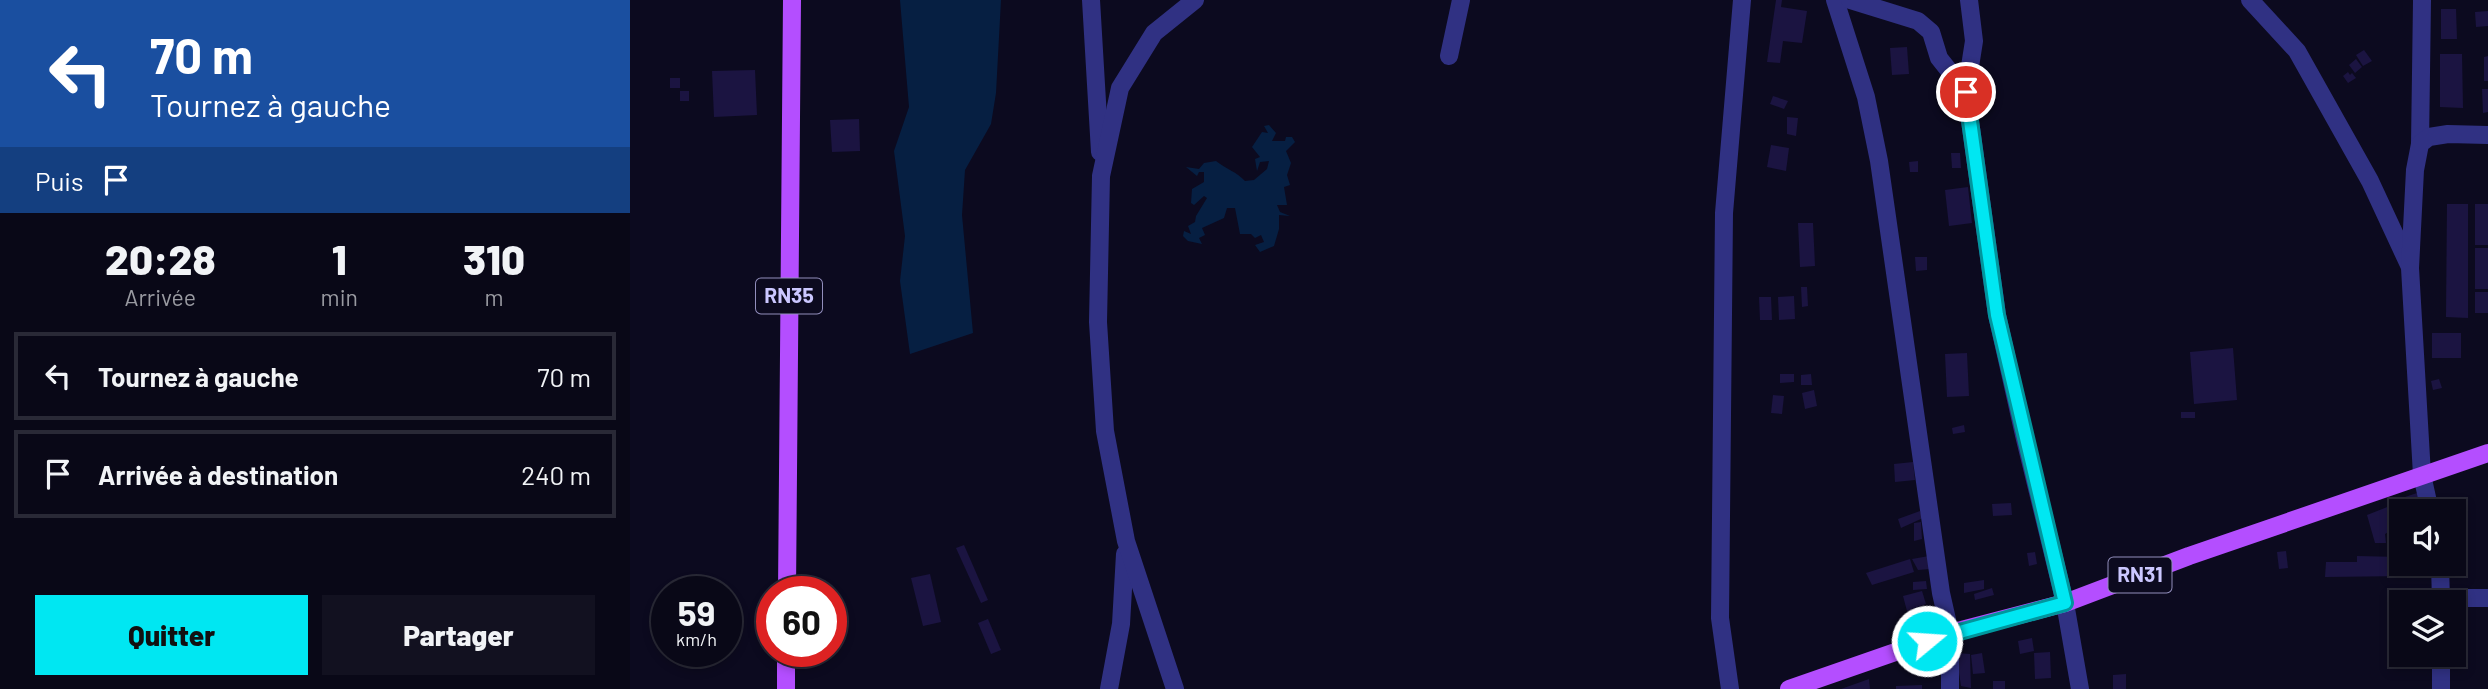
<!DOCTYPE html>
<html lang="fr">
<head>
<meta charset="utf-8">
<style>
	body { margin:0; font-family:Barlow,sans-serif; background:#121120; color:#f1f3f6; height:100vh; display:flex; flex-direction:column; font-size:26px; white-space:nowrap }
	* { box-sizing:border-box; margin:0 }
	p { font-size:23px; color:#999aa1 }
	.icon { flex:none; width:38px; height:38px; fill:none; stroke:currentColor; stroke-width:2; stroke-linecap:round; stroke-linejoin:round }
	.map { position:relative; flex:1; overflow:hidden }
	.details { display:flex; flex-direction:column; background:#090817; width:630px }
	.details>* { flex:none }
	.top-card { background:#1a4fa0; color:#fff; overflow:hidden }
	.buttons { position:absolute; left:1759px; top:499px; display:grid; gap:14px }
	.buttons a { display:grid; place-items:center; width:77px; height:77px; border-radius:0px; background:#090817; box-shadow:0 4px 10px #0003,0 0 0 2px #292936; font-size:35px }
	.speed { position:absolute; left:21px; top:576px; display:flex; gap:14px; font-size:35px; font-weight:700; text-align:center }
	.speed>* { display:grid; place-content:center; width:91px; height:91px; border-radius:50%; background:#090817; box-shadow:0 4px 10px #0003,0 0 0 2px #292936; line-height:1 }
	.speed small { font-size:18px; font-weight:400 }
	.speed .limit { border:10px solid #d22; background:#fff; color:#111 }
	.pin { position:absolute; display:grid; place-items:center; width:60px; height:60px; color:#fff; margin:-30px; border:4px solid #fff; border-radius:50%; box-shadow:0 2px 7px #0007 }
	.me { position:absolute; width:77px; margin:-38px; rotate:72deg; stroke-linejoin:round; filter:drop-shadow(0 0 5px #0008) }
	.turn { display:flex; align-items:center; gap:24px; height:147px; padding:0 35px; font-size:32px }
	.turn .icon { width:91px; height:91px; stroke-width:2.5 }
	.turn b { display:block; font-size:49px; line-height:60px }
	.then { display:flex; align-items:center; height:66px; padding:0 35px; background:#0003; gap:14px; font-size:26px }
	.eta { display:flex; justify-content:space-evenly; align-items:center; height:119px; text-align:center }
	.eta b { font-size:42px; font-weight:800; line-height:49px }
	.cta { display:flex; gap:14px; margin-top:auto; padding:14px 35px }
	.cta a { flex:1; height:80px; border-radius:0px; background:#00e7f2; color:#111; font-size:28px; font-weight:800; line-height:80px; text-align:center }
	.cta a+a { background:#121120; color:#f1f3f6 }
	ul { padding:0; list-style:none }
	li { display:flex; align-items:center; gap:21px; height:88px; margin:0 14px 10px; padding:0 21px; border:4px solid #292936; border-radius:0px }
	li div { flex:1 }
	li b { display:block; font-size:26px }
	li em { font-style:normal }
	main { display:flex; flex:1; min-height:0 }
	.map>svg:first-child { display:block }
</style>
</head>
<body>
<main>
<section class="details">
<div class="top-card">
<div class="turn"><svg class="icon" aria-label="left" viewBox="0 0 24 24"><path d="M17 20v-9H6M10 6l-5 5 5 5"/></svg><div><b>70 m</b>Tournez à gauche</div></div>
<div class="then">Puis<svg class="icon" aria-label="arrive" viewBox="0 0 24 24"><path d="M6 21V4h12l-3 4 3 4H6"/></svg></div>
</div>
<div class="eta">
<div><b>20:28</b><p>Arrivée</p></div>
<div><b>1</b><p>min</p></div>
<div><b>310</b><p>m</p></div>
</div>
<ul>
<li><svg class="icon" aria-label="left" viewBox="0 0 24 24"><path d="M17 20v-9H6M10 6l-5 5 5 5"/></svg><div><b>Tournez à gauche</b></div><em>70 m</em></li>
<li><svg class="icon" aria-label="arrive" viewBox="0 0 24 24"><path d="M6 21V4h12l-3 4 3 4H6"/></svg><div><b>Arrivée à destination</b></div><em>240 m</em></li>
</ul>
<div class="cta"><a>Quitter</a><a>Partager</a></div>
</section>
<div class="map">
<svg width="1858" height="689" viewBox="0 0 1858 689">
	<rect width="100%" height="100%" fill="#0c0a1f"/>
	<g fill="#061f42">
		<polygon points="270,0 371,0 366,93 361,124 335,170 332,215 343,333 280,354 270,281 275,236 264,151 279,107"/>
		<path d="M639 125 646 133 642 141H655L656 137H662L665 142 656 151 661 163 657 175 660 185 654 187 657 205H647L650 212 660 216 649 215V229L644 246 630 252 625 245 634 242 631 235 625 238 621 234H610L605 208H597L594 218 572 228 575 235 569 238 572 244 558 241 553 236 554 231 561 234 558 226 565 222 566 216 577 198 574 196 564 205 561 203 562 189 574 182V172H569L567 176 556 167 569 169 574 163 586 161C596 169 607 172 615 181L624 180 637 169 639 161 630 162 627 171 625 159 630 157 622 147 632 132 638 133 634 126Z"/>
	</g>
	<g fill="#1b1441">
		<polygon points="1146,0 1152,0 1151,7 1177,11 1172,43 1153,41 1150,63 1137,62"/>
		<polygon points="1811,9 1826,9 1827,39 1811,39"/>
		<polygon points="1858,11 1858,26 1846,27 1845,12"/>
		<polygon points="1277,47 1279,74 1262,75 1260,48"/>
		<polygon points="1734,50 1742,61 1733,66 1726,55"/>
		<polygon points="1810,54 1832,54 1833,108 1810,107"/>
		<polygon points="1858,56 1858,81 1854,81 1854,57"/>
		<polygon points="1726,59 1732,67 1725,73 1719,65"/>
		<polygon points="125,70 127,115 84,117 82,71"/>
		<polygon points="1718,72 1720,75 1722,73 1726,78 1718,83 1713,76"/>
		<rect x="40" y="78" width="10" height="10"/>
		<polygon points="1852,89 1858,89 1858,112 1853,113"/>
		<rect x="50" y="91" width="9" height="10"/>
		<polygon points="1143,96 1158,101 1154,109 1140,104"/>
		<polygon points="1157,117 1168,118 1166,136 1157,134"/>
		<polygon points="229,119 230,151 202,152 200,120"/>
		<polygon points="1141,145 1159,148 1156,171 1137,167"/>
		<polygon points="1321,153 1330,153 1331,168 1322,168"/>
		<polygon points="1288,161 1288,172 1280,172 1279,162"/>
		<polygon points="1338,187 1342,223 1319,226 1315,190"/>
		<polygon points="1817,204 1838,204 1838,318 1816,317"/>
		<rect x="1845" y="204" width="13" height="41"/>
		<polygon points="1168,223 1183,223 1185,266 1170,267"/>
		<rect x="1845" y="248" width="13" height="41"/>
		<polygon points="1285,257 1297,257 1297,270 1286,271"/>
		<polygon points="1171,287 1177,287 1178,306 1172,307"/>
		<rect x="1845" y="292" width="13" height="21"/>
		<polygon points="1164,296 1165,319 1149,320 1148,297"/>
		<polygon points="1129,297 1141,297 1142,320 1130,320"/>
		<rect x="1802" y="333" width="29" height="25"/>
		<polygon points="1603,348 1607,400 1564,404 1560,352"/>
		<polygon points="1337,353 1339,396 1317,397 1315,354"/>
		<polygon points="1150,374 1164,374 1164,382 1150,383"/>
		<polygon points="1181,374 1182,385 1171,385 1171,375"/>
		<polygon points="1809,379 1812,388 1803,390 1801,381"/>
		<polygon points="1184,390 1187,406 1175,409 1172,393"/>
		<polygon points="1143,395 1154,396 1152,414 1141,413"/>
		<rect x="1551" y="412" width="14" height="6"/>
		<polygon points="1334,425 1335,432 1323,434 1322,428"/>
		<polygon points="1283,462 1285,480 1265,482 1264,464"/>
		<polygon points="1793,491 1793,511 1771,511 1771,516 1760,520 1763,529 1755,534 1756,543 1745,543 1737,515 1765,504 1763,501"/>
		<polygon points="1381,503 1382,515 1363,516 1362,504"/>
		<polygon points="1290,511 1293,518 1271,528 1268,519"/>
		<polygon points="1291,522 1292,539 1284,541 1284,523"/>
		<polygon points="334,545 358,600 351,603 326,548"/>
		<polygon points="1656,551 1658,568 1649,569 1647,552"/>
		<polygon points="1405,552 1407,564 1399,566 1397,553"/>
		<polygon points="1299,556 1300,569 1288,570 1282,559"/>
		<polygon points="1727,556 1771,557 1771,564 1777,564 1777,576 1695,577 1696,562 1727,562"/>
		<polygon points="1280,559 1284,572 1242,585 1236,573"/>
		<polygon points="300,574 311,622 293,626 281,578"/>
		<polygon points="1354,580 1354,589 1334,593 1334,583"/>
		<polygon points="1296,581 1297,589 1283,590 1283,582"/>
		<polygon points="1362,588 1364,595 1345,600 1344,594"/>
		<polygon points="1292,591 1296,604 1277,611 1273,596"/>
		<polygon points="358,619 371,650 361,654 348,623"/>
		<polygon points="1402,638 1404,651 1390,654 1388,641"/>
		<polygon points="1420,652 1421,678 1405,679 1404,653"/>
		<polygon points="1326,653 1340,654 1341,688 1331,686"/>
		<polygon points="1352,653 1355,673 1343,674 1341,655"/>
		<polygon points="1496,674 1496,689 1483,689 1483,675"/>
		<polygon points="1239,679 1240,689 1211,689"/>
		<rect x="1363" y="681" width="12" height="8"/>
		<polygon points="1292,685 1292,689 1266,689 1266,686"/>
	</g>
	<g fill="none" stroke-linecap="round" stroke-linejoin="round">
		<g stroke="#303183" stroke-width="18">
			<polyline points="461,0 470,152"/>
			<polyline points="1205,0 1236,97 1249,161 1311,593 1320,633 1320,689"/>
			<polyline points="1220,0 1288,21 1301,32 1309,58 1336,92"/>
			<polyline points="1339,0 1344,41 1336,92 1367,315 1394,435 1435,603 1450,689"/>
			<polyline points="1620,0 1667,51 1740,181 1779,265"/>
			<polyline points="819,56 831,0"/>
			<polyline points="1790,144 1792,1"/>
			<polyline points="1800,511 1792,475 1780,268 1785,170 1790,144 1799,137 1818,134 1858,135"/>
			<polyline points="1810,564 1811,602"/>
			<polyline points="1811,598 1858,598"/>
			<polyline points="1811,654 1811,689"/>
			<polyline points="479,689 491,624 495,554"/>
			<polyline points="545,689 496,541 475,431 468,322 471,176 490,88 524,33 565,0"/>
			<polyline points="1100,689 1090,618 1094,213 1112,0"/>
		</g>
		<g stroke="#b44eff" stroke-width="18">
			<polyline points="157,592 162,0"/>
			<polyline points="156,689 156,651"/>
			<polyline points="1159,689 1320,633 1435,603 1559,556 1858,453"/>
		</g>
	</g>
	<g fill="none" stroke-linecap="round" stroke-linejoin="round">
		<g stroke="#00969d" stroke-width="18">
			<polyline id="route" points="1297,641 1435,603 1367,315 1336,92"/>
		</g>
		<use href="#route" stroke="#00e7f2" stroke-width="12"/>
	</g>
	<g text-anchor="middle" stroke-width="6" stroke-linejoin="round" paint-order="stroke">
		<g fill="#0c0a1f" stroke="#928ebc" stroke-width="2">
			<rect x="126" y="278.5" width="66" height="35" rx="5"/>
			<rect x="1478.5" y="557.5" width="63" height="35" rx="5"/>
		</g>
		<g font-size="21" font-weight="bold" fill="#cbc7ff">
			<text x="159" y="303">RN35</text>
			<text x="1510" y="582">RN31</text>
		</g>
	</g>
</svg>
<div class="buttons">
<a><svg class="icon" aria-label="sound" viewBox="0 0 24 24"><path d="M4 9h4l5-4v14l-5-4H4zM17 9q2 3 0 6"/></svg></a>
<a><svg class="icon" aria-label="layers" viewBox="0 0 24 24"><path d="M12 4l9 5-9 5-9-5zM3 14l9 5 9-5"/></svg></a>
</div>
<div class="speed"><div>59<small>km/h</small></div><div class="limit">60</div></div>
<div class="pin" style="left:1336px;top:92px;background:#d93025"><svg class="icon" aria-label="arrive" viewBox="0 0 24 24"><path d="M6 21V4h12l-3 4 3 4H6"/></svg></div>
<svg class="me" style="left:1297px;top:641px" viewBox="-20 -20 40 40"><circle r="17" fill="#00e7f2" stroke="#fff" stroke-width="3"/><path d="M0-11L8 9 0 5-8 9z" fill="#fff"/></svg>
</div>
</main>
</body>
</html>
